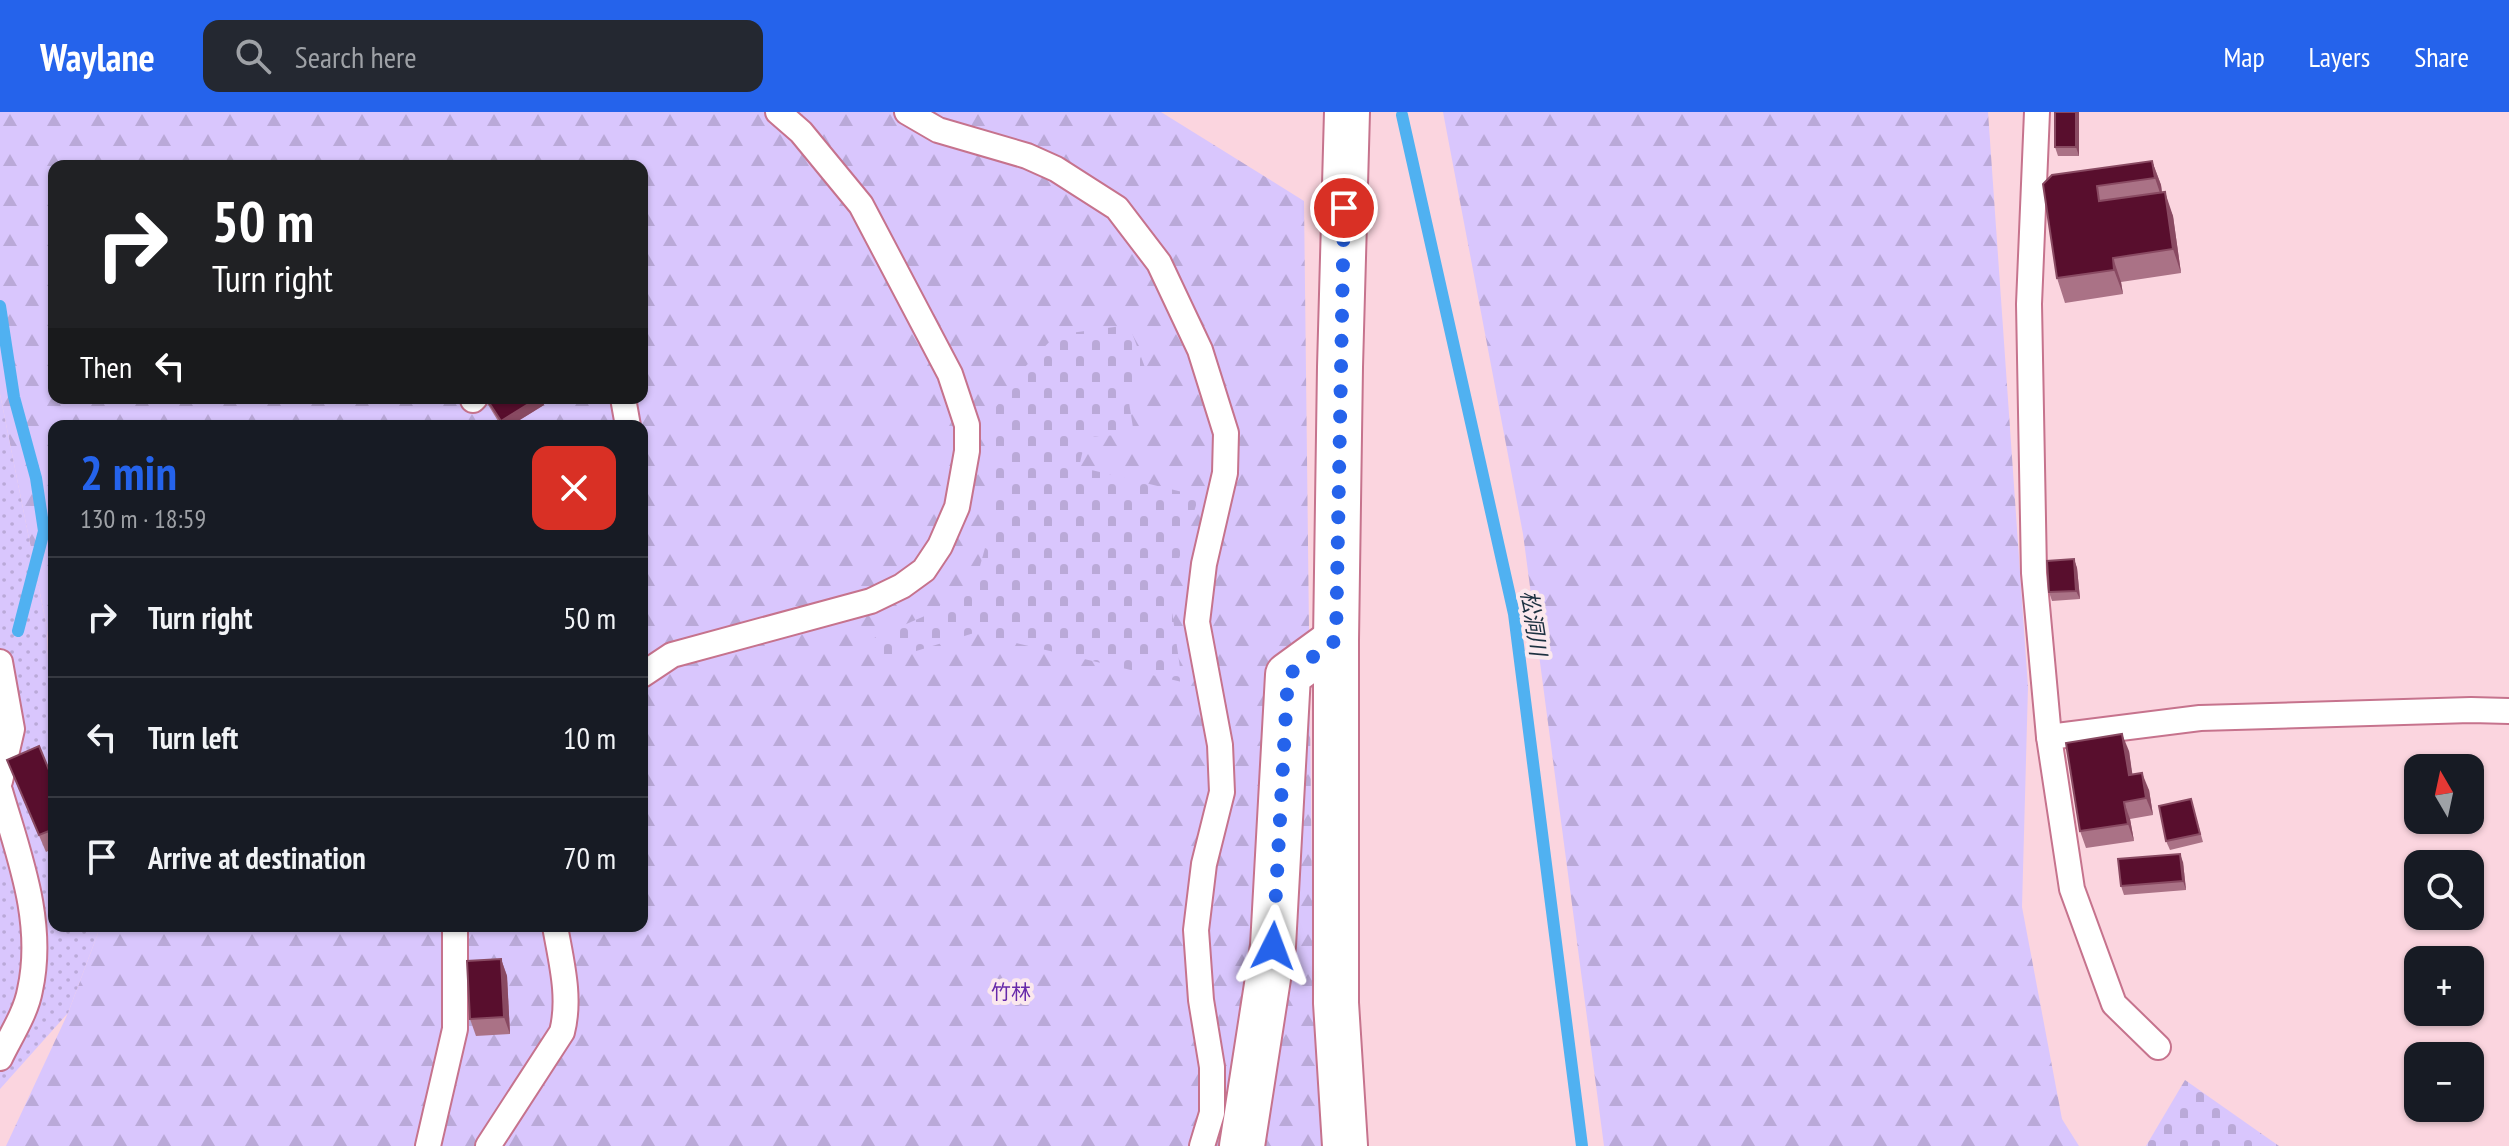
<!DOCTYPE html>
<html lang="en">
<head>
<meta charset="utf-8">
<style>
	body { margin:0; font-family:"PT Sans Narrow","Noto Sans JP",sans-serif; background:#242831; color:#f1f3f6; height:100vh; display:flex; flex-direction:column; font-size:30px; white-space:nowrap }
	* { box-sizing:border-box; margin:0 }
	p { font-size:26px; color:#9ea1a6 }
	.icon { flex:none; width:44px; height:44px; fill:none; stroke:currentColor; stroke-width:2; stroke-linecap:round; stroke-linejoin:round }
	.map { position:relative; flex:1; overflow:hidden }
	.sheet { position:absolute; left:48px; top:308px; width:600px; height:512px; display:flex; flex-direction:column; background:#171b24; border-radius:16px; box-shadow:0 2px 6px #0004 }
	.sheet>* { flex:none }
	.guide { position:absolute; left:48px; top:48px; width:600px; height:244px; border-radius:16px; box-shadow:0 2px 6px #0004; background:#202124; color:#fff; overflow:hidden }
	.needle { width:52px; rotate:351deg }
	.fabs { position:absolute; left:2404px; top:642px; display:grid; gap:16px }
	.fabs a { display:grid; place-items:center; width:80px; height:80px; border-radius:16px; background:#171b24; box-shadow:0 2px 6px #0004; font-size:40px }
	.pin { position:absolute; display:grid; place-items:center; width:68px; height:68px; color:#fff; margin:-34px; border:4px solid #fff; border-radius:50%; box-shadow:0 2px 8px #0007 }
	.me { position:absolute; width:88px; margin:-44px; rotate:3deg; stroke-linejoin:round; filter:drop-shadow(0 0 6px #0008) }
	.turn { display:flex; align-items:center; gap:28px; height:168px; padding:0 32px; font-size:36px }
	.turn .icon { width:104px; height:104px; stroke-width:2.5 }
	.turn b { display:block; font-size:56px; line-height:68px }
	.then { display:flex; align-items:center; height:76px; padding:0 32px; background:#0003; gap:16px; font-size:30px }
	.round { display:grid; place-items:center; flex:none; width:84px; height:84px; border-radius:16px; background:#242831 }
	.headline { display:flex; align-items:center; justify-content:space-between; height:136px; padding:0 32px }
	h1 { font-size:48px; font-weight:600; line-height:60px; color:#2563eb }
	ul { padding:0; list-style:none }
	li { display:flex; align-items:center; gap:24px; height:120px; padding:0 32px; border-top:2px solid #363941 }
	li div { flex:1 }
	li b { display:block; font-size:30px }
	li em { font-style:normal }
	header { display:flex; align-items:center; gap:48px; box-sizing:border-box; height:112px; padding:0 40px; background:#2563eb; color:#fff }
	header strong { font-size:38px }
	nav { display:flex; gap:44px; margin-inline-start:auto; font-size:28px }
	.search { width:560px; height:72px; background:#242831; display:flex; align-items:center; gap:20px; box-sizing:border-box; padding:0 28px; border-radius:16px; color:#9ea1a6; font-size:30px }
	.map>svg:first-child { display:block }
</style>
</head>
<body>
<header>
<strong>Waylane</strong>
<div class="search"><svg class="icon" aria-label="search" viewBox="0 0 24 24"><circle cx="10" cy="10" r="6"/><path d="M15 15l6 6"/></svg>Search here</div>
<nav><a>Map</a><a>Layers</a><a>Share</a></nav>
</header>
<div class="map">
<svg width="2509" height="1034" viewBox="0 0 2509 1034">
	<defs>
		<pattern id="forest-firs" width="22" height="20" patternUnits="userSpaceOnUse" patternTransform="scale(2)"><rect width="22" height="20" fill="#d9c6fd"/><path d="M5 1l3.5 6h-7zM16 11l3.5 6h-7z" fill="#baa9d8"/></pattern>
		<pattern id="cemetery-stones" width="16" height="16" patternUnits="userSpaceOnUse" patternTransform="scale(2)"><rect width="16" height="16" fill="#d9c6fd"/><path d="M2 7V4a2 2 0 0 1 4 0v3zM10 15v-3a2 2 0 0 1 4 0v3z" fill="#baa9d8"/></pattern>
		<pattern id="park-dots" width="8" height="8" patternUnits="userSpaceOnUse" patternTransform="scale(2)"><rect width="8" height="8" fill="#d9c6fd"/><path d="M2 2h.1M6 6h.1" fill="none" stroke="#baa9d8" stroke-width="1.8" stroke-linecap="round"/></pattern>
	</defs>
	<rect width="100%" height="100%" fill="#fbd5df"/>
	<g fill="url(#forest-firs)" fill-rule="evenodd">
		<path d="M0 0H1161L1304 89 1313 861 1322 1034H6L68 901 98 821V814H642V314H54V592L47 516 0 282ZM54 54H642V286H54Z"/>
		<polygon points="1443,0 1988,0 2028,575 2022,795 2062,1007 2079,1034 1604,1034 1523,422"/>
	</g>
	<g fill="url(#cemetery-stones)">
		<polygon points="1129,213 1149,266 1128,284 1134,322 1086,325 1079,355 1199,384 1169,478 1182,570 974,521 881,550 865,530 927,503 977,465 988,425 988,306 1022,258 1056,223"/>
		<polygon points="2185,968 2279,1034 2146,1034"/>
	</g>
	<polygon fill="url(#park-dots)" points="0,282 47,516 50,623 54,632 54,814 98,814 98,821 68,901 0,977"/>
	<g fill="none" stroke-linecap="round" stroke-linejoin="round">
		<g stroke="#50b1f1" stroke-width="12">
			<polyline points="1402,3 1514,502 1582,1034"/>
			<polyline points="0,194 14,285 36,366 44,419 18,519"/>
		</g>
		<g stroke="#c6738d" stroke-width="28">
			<g id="service">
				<polyline points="907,0 938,18 1027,44 1056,57 1117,96 1159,151 1200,238 1226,321 1225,361 1204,452 1197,510 1220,633 1222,680 1204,752 1196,818 1201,888 1212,955 1212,1001 1202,1034"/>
				<polyline points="2037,0 2029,192 2034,461 2049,625 2200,606 2471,598 2509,599"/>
				<polyline points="623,286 628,314"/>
				<polyline points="473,288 475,286"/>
				<polyline points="0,550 12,617 0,669"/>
				<polyline points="642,563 672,543 871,489 902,474 924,458 940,434 957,395 967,339 967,313 950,262 861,93 801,20 778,0"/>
				<polyline points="2049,625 2072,777 2114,892 2158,935"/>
				<path d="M0 679C19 744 45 810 30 878 26 901 10 925 0 946"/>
				<polyline points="428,1034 455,917 455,814"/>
				<path d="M488 1034 562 920C571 885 561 849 555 814"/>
			</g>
		</g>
		<g stroke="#c6738d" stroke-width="48">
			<polyline id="minor" points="1242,1034 1273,834 1288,563 1336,528"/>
		</g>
		<g stroke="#c6738d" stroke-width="48">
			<polyline id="tertiary" points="1345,1034 1336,891 1336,528 1340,255 1347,0"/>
		</g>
		<use href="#service" stroke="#fff" stroke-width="24"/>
		<use href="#minor" stroke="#fff" stroke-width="44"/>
		<use href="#tertiary" stroke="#fff" stroke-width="44"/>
	</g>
	<g fill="#aa7286">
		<polygon points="2079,0 2079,44 2058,44 2055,35"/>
		<polygon points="2152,49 2161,73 2162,80 2173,104 2181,161 2121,170 2123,182 2065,191 2057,166 2043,72"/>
		<polygon points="484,286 542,286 544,293 510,314 501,314"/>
		<polygon points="2074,447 2077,456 2080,487 2052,489 2049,480"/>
		<polygon points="2129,639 2132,663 2149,678 2153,703 2130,707 2134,729 2086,736 2080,719"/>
		<polygon points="7,648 54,670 54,736 46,740"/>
		<polygon points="2191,687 2203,730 2170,738 2166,729"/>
		<polygon points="2183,750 2186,778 2124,783 2121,774"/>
		<polygon points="501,847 507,864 510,922 476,924 470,907"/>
	</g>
	<g fill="#894a62">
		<polygon points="2076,0 2079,0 2079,44 2076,35"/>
		<polygon points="2152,49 2161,73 2163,90 2155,66"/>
		<polygon points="2165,80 2173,104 2181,161 2173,137"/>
		<polygon points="2113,146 2121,170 2123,182 2114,158"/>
		<polygon points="538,286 542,286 544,293 510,314 502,314 501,309"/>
		<polygon points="2074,447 2077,456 2080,487 2076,479"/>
		<polygon points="2122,622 2129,639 2135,680 2129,663"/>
		<polygon points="2142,661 2149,678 2153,703 2146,686"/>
		<polygon points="2124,690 2130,707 2134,729 2128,712"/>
		<polygon points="2180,742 2183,750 2186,778 2183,769"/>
		<polygon points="501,847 507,864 510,922 504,905"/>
	</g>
	<g fill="#580e2d" stroke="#894a62" stroke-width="2">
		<rect x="2055" y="0" width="21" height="35"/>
		<polygon points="2152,49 2155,66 2097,74 2099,89 2165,80 2173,137 2113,146 2114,158 2057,166 2043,72 2052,63"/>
		<polygon points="486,286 538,286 501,309"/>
		<polygon points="2074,447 2076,479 2049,480 2047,449"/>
		<polygon points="2122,622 2129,663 2142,661 2146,686 2124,690 2128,712 2080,719 2066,631"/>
		<polygon points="39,634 54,670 54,717 39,723 7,648"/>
		<polygon points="2191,687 2200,722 2166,729 2159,694"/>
		<polygon points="2180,742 2183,769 2121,774 2118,747"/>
		<polygon points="501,847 504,905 470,907 467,849"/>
	</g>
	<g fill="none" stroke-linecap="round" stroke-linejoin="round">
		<polyline stroke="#2563eb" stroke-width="14" stroke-dasharray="0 25.2" points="1273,834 1288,563 1336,528 1344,96"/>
	</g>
	<g text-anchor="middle" stroke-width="8" stroke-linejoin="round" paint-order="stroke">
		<g font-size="20" fill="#6628a9" stroke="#fbe8ed">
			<text x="1011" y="887">竹林</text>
		</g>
		<g font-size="22" font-style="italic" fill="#1c3140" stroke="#fbe8ed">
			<text transform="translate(1534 511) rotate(81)" y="8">松洞川</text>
		</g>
	</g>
</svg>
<div class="fabs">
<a><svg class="needle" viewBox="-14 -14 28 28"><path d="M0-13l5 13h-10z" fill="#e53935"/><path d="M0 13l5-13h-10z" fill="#9ea1a6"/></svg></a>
<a><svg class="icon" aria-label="search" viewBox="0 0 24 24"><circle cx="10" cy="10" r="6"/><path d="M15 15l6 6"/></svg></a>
<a>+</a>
<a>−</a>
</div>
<div class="pin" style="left:1344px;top:96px;background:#d93025"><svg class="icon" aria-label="arrive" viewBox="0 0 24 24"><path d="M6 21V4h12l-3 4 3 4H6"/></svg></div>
<svg class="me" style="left:1273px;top:834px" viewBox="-20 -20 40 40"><path d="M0-17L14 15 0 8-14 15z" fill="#2563eb" stroke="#fff" stroke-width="4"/></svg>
<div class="guide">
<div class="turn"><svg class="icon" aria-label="right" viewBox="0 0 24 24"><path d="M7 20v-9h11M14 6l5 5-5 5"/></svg><div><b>50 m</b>Turn right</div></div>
<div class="then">Then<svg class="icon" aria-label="left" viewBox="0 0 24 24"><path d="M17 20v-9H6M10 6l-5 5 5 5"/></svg></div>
</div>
<section class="sheet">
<div class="headline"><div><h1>2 min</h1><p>130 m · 18:59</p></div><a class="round" style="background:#d93025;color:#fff"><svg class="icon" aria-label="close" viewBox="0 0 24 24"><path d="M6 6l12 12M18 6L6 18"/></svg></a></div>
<ul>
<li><svg class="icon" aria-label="right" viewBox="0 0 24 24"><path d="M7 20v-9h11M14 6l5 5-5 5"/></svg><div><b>Turn right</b></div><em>50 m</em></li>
<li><svg class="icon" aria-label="left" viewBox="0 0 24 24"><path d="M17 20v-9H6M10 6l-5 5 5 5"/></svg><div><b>Turn left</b></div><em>10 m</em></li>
<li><svg class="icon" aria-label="arrive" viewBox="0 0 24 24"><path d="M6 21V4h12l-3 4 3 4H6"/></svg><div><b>Arrive at destination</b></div><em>70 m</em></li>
</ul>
</section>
</div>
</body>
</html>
